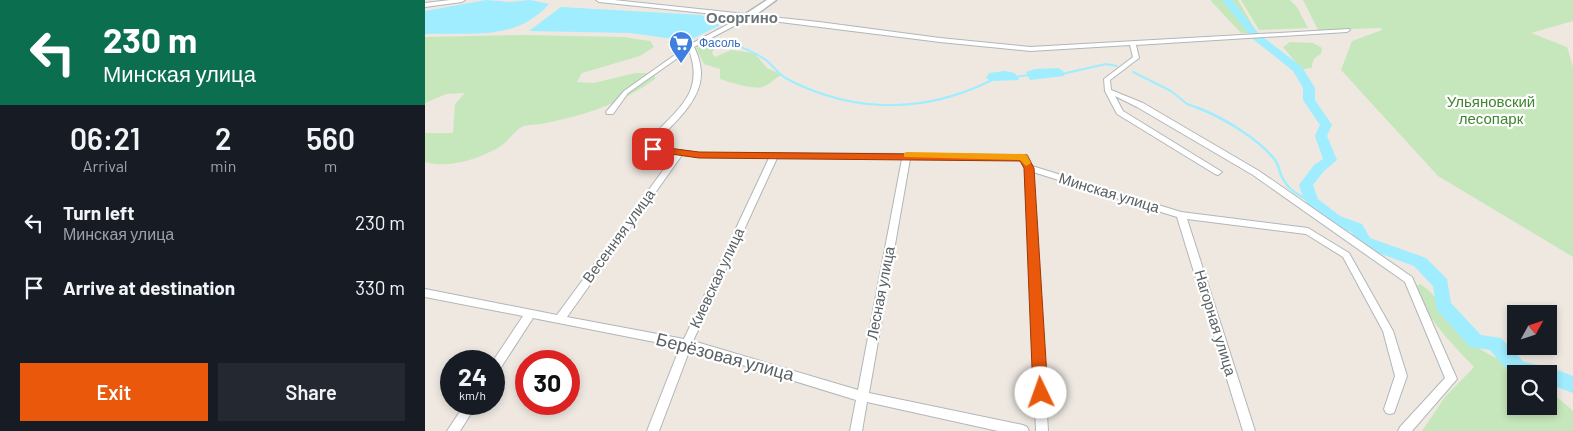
<!DOCTYPE html>
<html lang="en">
<head>
<meta charset="utf-8">
<style>
	body { margin:0; font-family:Barlow,sans-serif; background:#242831; color:#f1f3f6; height:100vh; display:flex; flex-direction:column; font-size:19px; white-space:nowrap }
	* { box-sizing:border-box; margin:0 }
	p { font-size:16px; color:#9ea1a6 }
	.icon { flex:none; width:28px; height:28px; fill:none; stroke:currentColor; stroke-width:2; stroke-linecap:round; stroke-linejoin:round }
	.map { position:relative; flex:1; overflow:hidden }
	.drawer { display:flex; flex-direction:column; background:#171b24; width:425px }
	.drawer>* { flex:none }
	.guide { background:#0b6e4f; color:#fff; overflow:hidden }
	.needle { width:32px; rotate:50deg }
	.tools { position:absolute; left:1082px; top:305px; display:grid; gap:10px }
	.tools a { display:grid; place-items:center; width:50px; height:50px; border-radius:0px; background:#171b24; box-shadow:0 2px 8px #0003; font-size:25px }
	.speed { position:absolute; left:15px; top:350px; display:flex; gap:10px; font-size:25px; font-weight:700; text-align:center }
	.speed>* { display:grid; place-content:center; width:65px; height:65px; border-radius:50%; background:#171b24; box-shadow:0 2px 8px #0003; line-height:1 }
	.speed small { font-size:12px; font-weight:400 }
	.speed .limit { border:8px solid #d22; background:#fff; color:#111 }
	.pin { position:absolute; display:grid; place-items:center; width:42px; height:42px; color:#fff; margin:-21px; border-radius:10px; box-shadow:0 2px 8px #0006 }
	.me { position:absolute; width:55px; margin:-28px; rotate:357deg; stroke-linejoin:round; filter:drop-shadow(0 0 4px #0008) }
	.turn { display:flex; align-items:center; gap:18px; height:105px; padding:0 20px; font-size:22px }
	.turn .icon { width:65px; height:65px; stroke-width:2.5 }
	.turn b { display:block; font-size:35px; line-height:42px }
	.eta { display:flex; justify-content:space-evenly; align-items:center; height:85px; text-align:center }
	.eta b { font-size:30px; font-weight:600; line-height:35px }
	.action { display:flex; gap:10px; margin-top:auto; padding:10px 20px }
	.action a { flex:1; height:58px; border-radius:0px; background:#ea580c; color:#fff; font-size:20px; font-weight:600; line-height:58px; text-align:center }
	.action a+a { background:#242831; color:#f1f3f6 }
	ul { padding:0; list-style:none }
	li { display:flex; align-items:center; gap:15px; height:65px; padding:0 20px }
	li div { flex:1 }
	li b { display:block; font-size:19px }
	li em { font-style:normal }
	main { display:flex; flex:1; min-height:0 }
	.map>svg:first-child { display:block }
</style>
</head>
<body>
<main>
<section class="drawer">
<div class="guide">
<div class="turn"><svg class="icon" aria-label="left" viewBox="0 0 24 24"><path d="M17 20v-9H6M10 6l-5 5 5 5"/></svg><div><b>230 m</b>Минская улица</div></div>
</div>
<div class="eta">
<div><b>06:21</b><p>Arrival</p></div>
<div><b>2</b><p>min</p></div>
<div><b>560</b><p>m</p></div>
</div>
<ul>
<li><svg class="icon" aria-label="left" viewBox="0 0 24 24"><path d="M17 20v-9H6M10 6l-5 5 5 5"/></svg><div><b>Turn left</b><p>Минская улица</p></div><em>230 m</em></li>
<li><svg class="icon" aria-label="arrive" viewBox="0 0 24 24"><path d="M6 21V4h12l-3 4 3 4H6"/></svg><div><b>Arrive at destination</b></div><em>330 m</em></li>
</ul>
<div class="action"><a>Exit</a><a>Share</a></div>
</section>
<div class="map">
<svg width="1148" height="431" viewBox="0 0 1148 431">
	<rect width="100%" height="100%" fill="#eee8e1"/>
	<g fill="#c6e7bb">
		<polygon points="785,0 813,0 832,33 816,33"/>
		<polygon points="816,0 865,0 872,7 883,28 834,30"/>
		<polygon points="878,0 1148,0 1148,21 1106,33 1142,47 1148,67 1148,257 1013,176 916,70 927,41 957,30 956,28 893,30"/>
		<path d="M101 35 198 37 225 41 229 47 215 56 157 73 152 82 169 83 210 73H230V79C197 103 161 115 121 123 114 125 106 124 99 126 90 129 84 141 76 146 55 159 23 169 0 162V133H28L30 104 40 93 21 94 0 103V37Z"/>
		<path d="M286 40 293 43 287 53 290 57 306 50 322 52 330 54 342 68 357 75C350 78 344 85 337 87 330 90 303 82 295 79V69L279 64 271 48Z"/>
		<path d="M865 42 888 43 897 48 896 54C889 57 887 61 887 68L879 69 873 65 858 47Z"/>
		<path d="M995 284C1014 295 1020 316 1034 332 1052 352 1081 362 1105 374H1091V406H1124V390L1148 411V431H997L1020 397 1049 367C1025 342 1003 320 990 287Z"/>
	</g>
	<g fill="#9fedff">
		<path d="M61 0 85 2 105 0 124 4C90 42 46 32 0 34V11Z"/>
		<polygon points="136,7 276,15 299,23 263,41 205,33 104,31"/>
		<polygon points="633,68 638,71 639,76 605,80 601,72 610,69"/>
		<polygon points="580,71 590,73 594,80 566,81 561,78 564,73"/>
	</g>
	<g fill="none" stroke-linecap="round" stroke-linejoin="round">
		<g stroke="#9fedff" stroke-width="2">
			<path d="M314 46C323 50 333 54 341 60 349 67 354 75 364 80 431 114 501 113 567 80"/>
			<polyline points="708,72 746,91 762,104 776,109"/>
			<polyline points="637,74 681,64 692,66"/>
			<polyline points="590,77 604,75"/>
		</g>
		<path stroke="#9fedff" stroke-width="2.5" d="M773 108C797 117 834 139 850 160 854 165 854 172 857 177 863 190 874 196 886 201"/>
		<path fill="#9fedff" fill-rule="evenodd" d="M797 0H807L834 34 877 67 890 88V100L907 125 902 136 912 160 899 171 888 185 893 199 915 216 937 224 945 238 1001 258 1022 279 1026 303 1056 335 1076 338 1099 362 1124 367 1148 376V393L1124 384V374H1091V377L1086 375 1065 350 1045 347 1012 310 1008 286 989 266 934 246 926 232C900 222 882 214 874 185L889 165 898 159 890 136 895 125 878 100V88L868 71 828 39Z"/>
		<g stroke="#b2b6b9" stroke-width="2">
			<g id="street">
				<polygon points="25,0 40,0 37,2 0,7 0,3"/>
				<path d="M171 0H189L394 22 515 38 605 47 924 29 925 30 922 32 711 45 714 58 685 80 686 90 718 103 834 171 987 277 1032 379 987 431H973L975 427 1020 378 980 282 828 175 712 107 690 96 698 111 797 172 793 175 790 174 692 114 680 91 679 79 708 57 705 45 605 51 515 42 324 18 269 47C273 55 276 64 276 74 276 101 248 124 231 142L232 147 274 153 479 154 482 153 485 154 599 155H602L607 166 756 212 883 228 924 253 968 331 982 376 969 413 965 414 961 413 959 409 970 376 958 331 918 257 881 234 762 219 830 431H818L752 217 608 172 623 431H611L600 168 596 159H485L444 393 598 425 602 427 604 431H573L442 402 437 431H425L431 400 265 349 234 431H222L255 347 108 318 73 372 69 374 68 361 98 316 0 297V289L132 315 250 154 225 151 223 142C248 111 281 96 264 50L203 93 188 114H182L181 112 199 91 264 45 317 17 174 2ZM257 155 274 157 344 158 259 339 142 317ZM352 158 477 159 433 390 268 341Z"/>
				<polygon points="40,404 52,404 35,431 22,431"/>
			</g>
		</g>
		<g stroke="#b0b7ba" stroke-width="3">
			<polygon id="secondary" points="342,0 351,0 325,19 319,19 319,15"/>
		</g>
		<use href="#street" fill="#fff" fill-rule="evenodd"/>
		<use href="#secondary" fill="#fff" fill-rule="evenodd"/>
	</g>
	<polygon fill="#ea580c" stroke="#983908" points="228,146 274,152 602,155 609,168 623,393 621,398 616,400 610,398 608,393 599,168 595,161 274,158 225,151 223,149"/>
	<polygon fill="#f59e0b" points="483,152 599,154 602,155 606,163 601,166 595,160 479,157 479,153"/>
	<defs>
		<g id="supermarket-pin" transform="scale(1.25)"><path d="M0 17L-7.5 6A9.5 9.5 0 1 1 7.5 6Z" fill="#3f7fe0" stroke="#fff"/><path d="M-6-5.5h2.5l.6 2H6L4.5 2H-2.5L-4.4-4H-6ZM-1.5 3.2a1.3 1.3 0 1 0 .1 0ZM3 3.2a1.3 1.3 0 1 0 .1 0Z" fill="#fff"/></g>
	</defs>
	<g fill-rule="evenodd">
		<use href="#supermarket-pin" x="256" y="43"/>
	</g>
	<g text-anchor="middle" stroke-width="4.5" stroke-linejoin="round" paint-order="stroke">
		<g font-size="12" fill="#366cbe" stroke="#fff" text-anchor="start">
			<text x="274" y="47">Фасоль</text>
		</g>
		<g font-size="15" font-weight="bold" fill="#6a7275" stroke="#fff">
			<text x="317" y="23">Осоргино</text>
		</g>
		<g font-size="15" fill="#40852f" stroke="#fff">
			<text x="1066" y="107">Ульяновский<tspan x="1066" dy="17">лесопарк</tspan></text>
		</g>
		<g font-size="15" fill="#596063" stroke="#fff">
			<text transform="translate(684 193) rotate(17)" y="5">Минская улица</text>
			<text transform="translate(194 236) rotate(-54)" y="5">Весенняя улица</text>
			<text transform="translate(292 278) rotate(-65)" y="5">Киевская улица</text>
			<text transform="translate(456 293) rotate(-79)" y="5">Лесная улица</text>
			<text transform="translate(790 323) rotate(73)" y="5">Нагорная улица</text>
		</g>
		<g font-size="18" fill="#596063" stroke="#fff">
			<text transform="translate(300 357) rotate(15)" y="6">Берёзовая улица</text>
		</g>
	</g>
</svg>
<div class="tools">
<a><svg class="needle" viewBox="-14 -14 28 28"><path d="M0-13l5 13h-10z" fill="#e53935"/><path d="M0 13l5-13h-10z" fill="#9ea1a6"/></svg></a>
<a><svg class="icon" aria-label="search" viewBox="0 0 24 24"><circle cx="10" cy="10" r="6"/><path d="M15 15l6 6"/></svg></a>
</div>
<div class="speed"><div>24<small>km/h</small></div><div class="limit">30</div></div>
<div class="pin" style="left:228px;top:149px;background:#d93025"><svg class="icon" aria-label="arrive" viewBox="0 0 24 24"><path d="M6 21V4h12l-3 4 3 4H6"/></svg></div>
<svg class="me" style="left:616px;top:393px" viewBox="-20 -20 40 40"><circle r="19" fill="#fff"/><path d="M0-13L10 11 0 6-10 11z" fill="#ea580c"/></svg>
</div>
</main>
</body>
</html>
